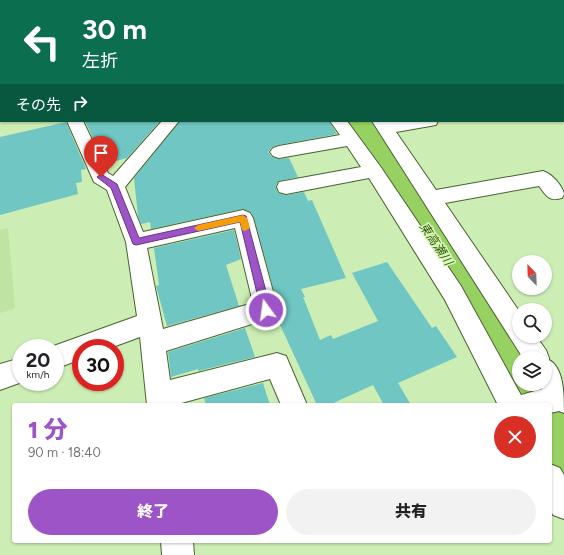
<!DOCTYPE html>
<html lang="ja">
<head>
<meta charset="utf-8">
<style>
	body { margin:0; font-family:Figtree,"Noto Sans JP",sans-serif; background:#f2f2f2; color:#202124; height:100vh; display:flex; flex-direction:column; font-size:15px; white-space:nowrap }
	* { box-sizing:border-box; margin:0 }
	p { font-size:13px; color:#757577 }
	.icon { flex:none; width:22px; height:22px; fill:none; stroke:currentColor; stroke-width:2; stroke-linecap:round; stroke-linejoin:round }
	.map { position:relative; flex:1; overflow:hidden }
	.drawer { position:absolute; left:12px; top:403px; width:540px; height:140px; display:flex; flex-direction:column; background:#fff; border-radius:4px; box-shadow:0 1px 3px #0004 }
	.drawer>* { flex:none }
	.guide { position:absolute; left:0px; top:0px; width:564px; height:122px; box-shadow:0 1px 3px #0004; background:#0b6e4f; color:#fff; overflow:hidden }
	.needle { width:26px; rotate:337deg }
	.controls { position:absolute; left:512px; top:255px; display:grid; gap:8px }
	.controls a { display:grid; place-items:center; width:40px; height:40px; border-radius:50%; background:#fff; box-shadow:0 1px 3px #0004; font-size:20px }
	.speed { position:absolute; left:12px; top:339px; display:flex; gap:8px; font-size:20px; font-weight:700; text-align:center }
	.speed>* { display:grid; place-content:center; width:52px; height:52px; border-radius:50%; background:#fff; box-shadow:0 1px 3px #0004; line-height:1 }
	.speed small { font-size:10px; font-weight:400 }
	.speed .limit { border:6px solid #d22; background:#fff; color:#111 }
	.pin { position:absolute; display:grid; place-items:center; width:34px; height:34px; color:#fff; margin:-41px -17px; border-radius:50% 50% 50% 0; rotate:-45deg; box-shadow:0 0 4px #0007 }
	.pin .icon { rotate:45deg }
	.me { position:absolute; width:44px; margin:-22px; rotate:346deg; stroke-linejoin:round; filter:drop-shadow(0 0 3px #0008) }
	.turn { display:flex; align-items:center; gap:14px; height:84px; padding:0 16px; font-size:18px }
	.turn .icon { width:52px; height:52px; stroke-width:2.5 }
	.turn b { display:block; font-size:28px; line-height:34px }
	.then { display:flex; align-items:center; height:38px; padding:0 16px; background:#0003; gap:8px; font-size:15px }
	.round { display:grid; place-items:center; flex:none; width:42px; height:42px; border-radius:21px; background:#f2f2f2 }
	.headline { display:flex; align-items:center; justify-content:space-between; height:68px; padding:0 16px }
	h1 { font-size:24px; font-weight:800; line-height:30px; color:#9d54c6 }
	.cta { display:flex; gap:8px; margin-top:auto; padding:8px 16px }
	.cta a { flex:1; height:46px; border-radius:24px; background:#9d54c6; color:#fff; font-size:16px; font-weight:800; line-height:46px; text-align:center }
	.cta a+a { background:#f2f2f2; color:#202124 }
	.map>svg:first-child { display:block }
</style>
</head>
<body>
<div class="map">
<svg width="564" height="555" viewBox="0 0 564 555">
	<rect width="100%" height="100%" fill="#ccedb3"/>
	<polygon fill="#bfe3a3" points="8,228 15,308 0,313 0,230"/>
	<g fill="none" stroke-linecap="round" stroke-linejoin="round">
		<g fill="#97d162" fill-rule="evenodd">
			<polygon points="240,0 271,0 272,1 241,1"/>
			<polygon points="333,121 373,121 519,318 519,336 532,336 540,346 545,358 519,358 519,384 541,384 540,388 519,396 498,388"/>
			<polygon points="545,358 549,367 545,376"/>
			<polygon points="550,387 564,393 564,477 550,471 550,405 524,405 528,397"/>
		</g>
	</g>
	<g fill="#6fc6c2">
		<polygon points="85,121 160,121 127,158 105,164"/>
		<polygon points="180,121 329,121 337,134 279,145 272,147 268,152 272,157 279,159 289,158 298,177 279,181 276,186 278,193 286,195 304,192 308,201 312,200 346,278 301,289 305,297 303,297 320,340 331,335 333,339 378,321 352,273 387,262 432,328 436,326 457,357 398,383 411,405 384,405 373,385 329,405 317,405 276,316 279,310 254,218 251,212 243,209 151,229 150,222 141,224 138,216 134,178"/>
		<polygon points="66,122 86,169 81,170 82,182 76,183 78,194 0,215 0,137"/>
		<polygon points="234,230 241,259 226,265 239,306 167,326 156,286 159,285 154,248"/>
		<polygon points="245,328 255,357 198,371 198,369 171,377 168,352"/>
		<polygon points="263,383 270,405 206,405 204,398"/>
	</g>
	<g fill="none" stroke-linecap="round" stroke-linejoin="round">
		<g stroke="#47632f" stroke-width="2">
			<g id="minor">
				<rect x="7" y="0" width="12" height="1"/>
				<polygon points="103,0 121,0 103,1"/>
				<rect x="228" y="0" width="12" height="1"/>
				<polygon points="273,0 286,0 286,1 274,1"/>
				<polygon points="0,17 1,17 0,26"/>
				<rect x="0" y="71" width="1" height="8"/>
				<path d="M67 121H83L108 173 113 176 162 121H179L125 187 143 232 243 210 250 213 253 218 278 310 274 317 166 351 170 380 277 353 286 356 307 405H281L270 379 174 405H147L140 337 110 348H81V359L55 369V348H48L137 316 126 242 107 190 94 182ZM235 228 253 303 163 329 147 248Z"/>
				<path d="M330 121H347L380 166 461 286 521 395 542 389 539 384H545V358H523L372 121H438L436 125 396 132 436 190 543 171C552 174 562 185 564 194L562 198C548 202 546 195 539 186L445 203 519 311V336H536L546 350 549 358V360C564 368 564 395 564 413L559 411 550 413V405H498L445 300 369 178 286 194 279 192 277 187 279 182 361 167 347 146 279 158 273 156 270 152 273 148 279 146 340 135Z"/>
				<polygon points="21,358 22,382 0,390 0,364"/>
				<polygon points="550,464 560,468 564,475 564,519 553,515 550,508"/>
				<polygon points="161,541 193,541 194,555 162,555"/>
			</g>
		</g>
		<g stroke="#4d789b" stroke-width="2">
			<g id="highway">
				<polygon points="37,0 55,0 37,1"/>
				<polygon points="525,0 539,0 539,1 526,1"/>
				<rect x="0" y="5" width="1" height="8"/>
				<rect x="563" y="25" width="1" height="9"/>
			</g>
		</g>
		<use href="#minor" fill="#fff" fill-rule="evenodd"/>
		<use href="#highway" fill="#64a0e1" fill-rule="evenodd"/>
	</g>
	<polygon fill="#9d54c6" stroke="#663781" points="101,174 117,184 139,238 243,215 246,216 271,310 270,313 266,314 263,313 261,310 240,222 136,245 133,244 111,188 97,177"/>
	<polygon fill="#f59e0b" points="243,215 247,218 250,228 245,231 242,230 240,222 198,231 194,228 198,225"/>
	<g text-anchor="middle" stroke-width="3" stroke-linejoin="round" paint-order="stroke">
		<g font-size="12" font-style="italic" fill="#335605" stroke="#d9fabf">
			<text transform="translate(436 244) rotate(56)" y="4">東高瀬川</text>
		</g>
	</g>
</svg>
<div class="controls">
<a><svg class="needle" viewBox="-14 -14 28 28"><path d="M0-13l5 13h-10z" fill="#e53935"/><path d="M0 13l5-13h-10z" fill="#757577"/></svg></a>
<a><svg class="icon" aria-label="search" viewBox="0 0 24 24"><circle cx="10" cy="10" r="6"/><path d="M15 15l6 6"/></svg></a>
<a><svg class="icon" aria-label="layers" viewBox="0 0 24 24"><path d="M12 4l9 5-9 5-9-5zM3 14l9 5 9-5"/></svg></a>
</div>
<div class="speed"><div>20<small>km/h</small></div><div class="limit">30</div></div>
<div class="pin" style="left:101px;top:177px;background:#d93025"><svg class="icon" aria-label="arrive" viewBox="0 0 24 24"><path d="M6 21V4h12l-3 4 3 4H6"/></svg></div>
<svg class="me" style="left:266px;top:310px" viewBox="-20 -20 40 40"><circle r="17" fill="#9d54c6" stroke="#fff" stroke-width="3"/><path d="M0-11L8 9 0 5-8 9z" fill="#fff"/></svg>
<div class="guide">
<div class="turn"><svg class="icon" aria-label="left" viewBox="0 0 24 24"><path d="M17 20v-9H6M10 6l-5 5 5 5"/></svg><div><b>30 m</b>左折</div></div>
<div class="then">その先<svg class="icon" aria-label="right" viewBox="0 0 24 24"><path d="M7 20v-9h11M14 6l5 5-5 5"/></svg></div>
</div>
<section class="drawer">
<div class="headline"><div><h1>1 分</h1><p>90 m · 18:40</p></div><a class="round" style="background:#d93025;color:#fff"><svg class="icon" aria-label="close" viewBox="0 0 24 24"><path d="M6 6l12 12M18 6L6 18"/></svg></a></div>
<div class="cta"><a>終了</a><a>共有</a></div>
</section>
</div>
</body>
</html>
